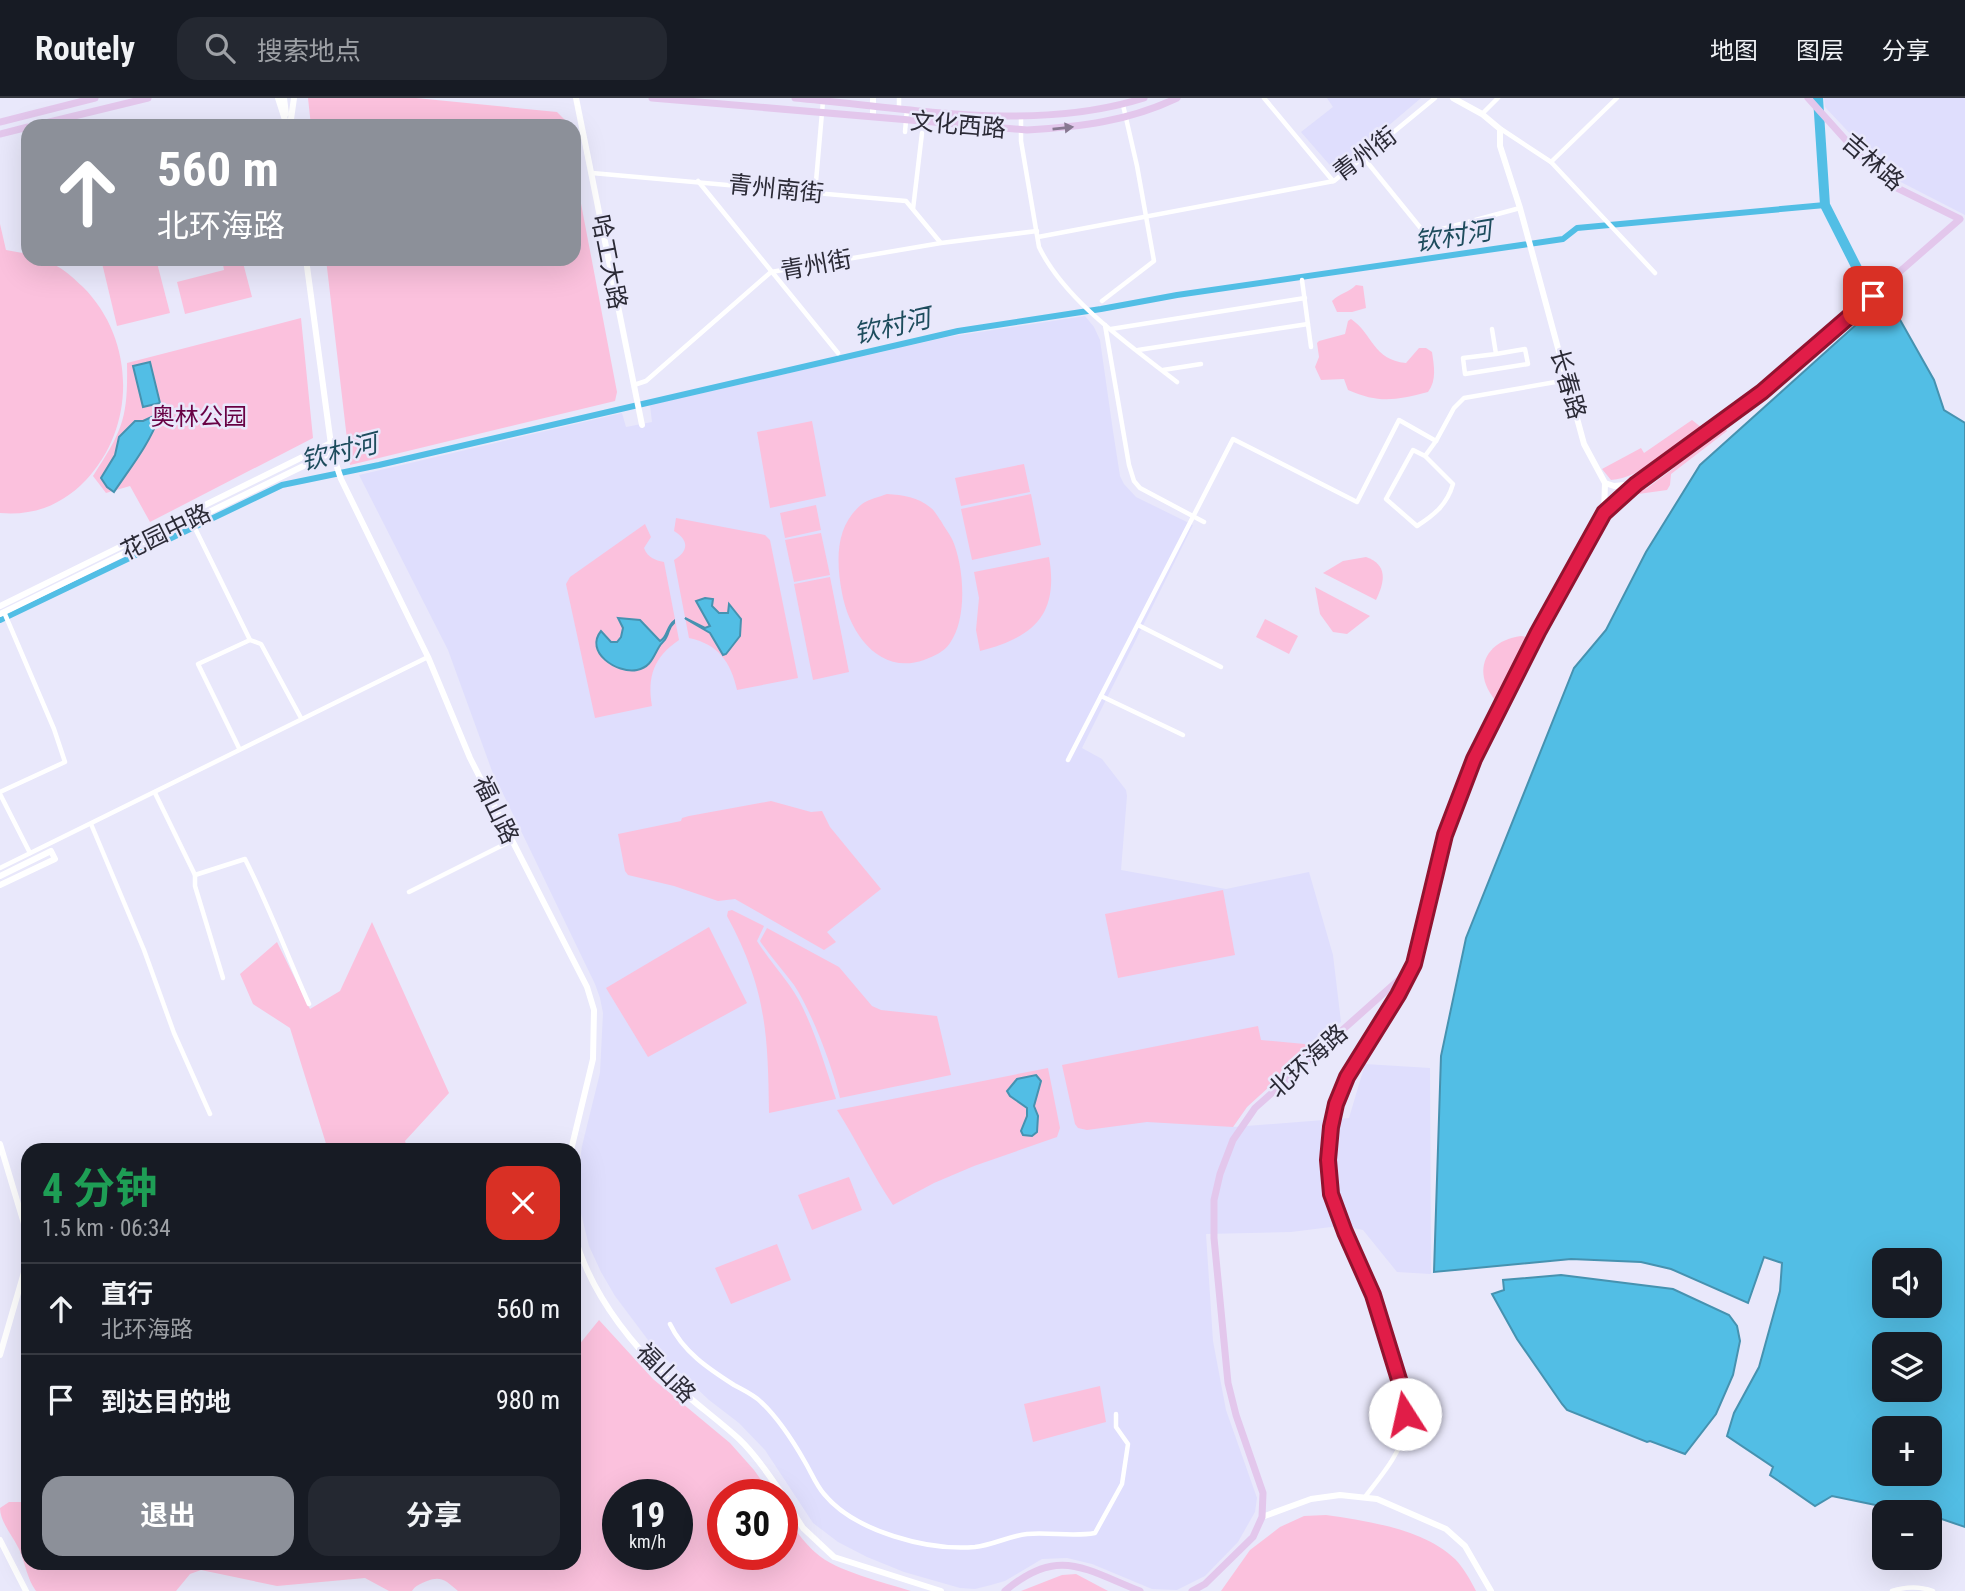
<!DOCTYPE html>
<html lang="zh">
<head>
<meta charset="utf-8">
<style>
	body { margin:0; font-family:"Roboto Condensed","Noto Sans SC",sans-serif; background:#242831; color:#f1f3f6; height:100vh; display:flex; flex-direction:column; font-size:26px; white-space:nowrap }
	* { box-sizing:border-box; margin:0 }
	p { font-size:23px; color:#9ea1a6 }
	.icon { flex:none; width:38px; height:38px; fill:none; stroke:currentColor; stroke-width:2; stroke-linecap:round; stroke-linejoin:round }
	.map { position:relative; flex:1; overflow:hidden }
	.panel { position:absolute; left:21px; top:1045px; width:560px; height:427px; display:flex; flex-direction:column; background:#171b24; border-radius:21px; box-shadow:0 7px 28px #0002 }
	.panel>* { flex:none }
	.top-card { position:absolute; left:21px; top:21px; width:560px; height:147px; border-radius:21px; box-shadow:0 7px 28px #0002; background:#8c9099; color:#fff; overflow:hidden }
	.fabs { position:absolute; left:1872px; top:1150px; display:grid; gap:14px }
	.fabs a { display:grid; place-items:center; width:70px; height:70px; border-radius:14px; background:#171b24; box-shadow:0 7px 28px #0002; font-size:35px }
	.speed { position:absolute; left:602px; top:1381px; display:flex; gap:14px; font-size:35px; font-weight:700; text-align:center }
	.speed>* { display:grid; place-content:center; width:91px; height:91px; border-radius:50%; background:#171b24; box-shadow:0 7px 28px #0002; line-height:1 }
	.speed small { font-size:18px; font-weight:400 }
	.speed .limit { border:10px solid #d22; background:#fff; color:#111 }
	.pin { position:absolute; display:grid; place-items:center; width:60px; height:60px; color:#fff; margin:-30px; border-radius:14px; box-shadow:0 4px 10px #0006 }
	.me { position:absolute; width:77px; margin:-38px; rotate:350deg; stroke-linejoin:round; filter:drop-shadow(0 0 5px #0008) }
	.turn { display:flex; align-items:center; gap:24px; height:147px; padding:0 21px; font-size:32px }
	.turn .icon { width:91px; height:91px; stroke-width:2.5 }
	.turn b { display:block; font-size:49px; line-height:60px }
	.round { display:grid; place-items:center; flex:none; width:74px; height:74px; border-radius:21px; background:#242831 }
	.head { display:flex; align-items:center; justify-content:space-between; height:119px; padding:0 21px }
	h1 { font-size:42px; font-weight:700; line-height:52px; color:#1e9e55 }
	.action { display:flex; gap:14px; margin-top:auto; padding:14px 21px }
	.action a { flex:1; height:80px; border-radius:21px; background:#8c9099; color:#fff; font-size:28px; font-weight:700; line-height:80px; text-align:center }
	.action a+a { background:#242831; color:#f1f3f6 }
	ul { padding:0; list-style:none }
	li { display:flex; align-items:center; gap:21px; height:91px; padding:0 21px; border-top:2px solid #363941 }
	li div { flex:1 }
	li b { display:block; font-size:26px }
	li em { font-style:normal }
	header { display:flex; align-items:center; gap:42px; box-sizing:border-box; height:98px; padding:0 35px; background:#171b24; border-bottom:2px solid #363941 }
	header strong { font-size:33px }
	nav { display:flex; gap:38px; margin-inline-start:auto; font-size:24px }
	.search { width:490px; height:63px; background:#242831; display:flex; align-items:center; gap:18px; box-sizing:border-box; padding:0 24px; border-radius:21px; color:#9ea1a6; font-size:26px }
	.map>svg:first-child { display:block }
</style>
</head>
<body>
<header>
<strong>Routely</strong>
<div class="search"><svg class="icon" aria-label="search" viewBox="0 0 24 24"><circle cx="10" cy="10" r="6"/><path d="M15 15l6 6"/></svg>搜索地点</div>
<nav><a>地图</a><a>图层</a><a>分享</a></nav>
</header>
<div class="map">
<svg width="1965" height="1493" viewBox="0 0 1965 1493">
	<rect width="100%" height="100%" fill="#e9e8fb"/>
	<g fill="#dfdefd">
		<polygon points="1327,0 1421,0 1335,73 1301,34 1333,9"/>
		<polygon points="1824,0 1965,0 1965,117 1891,79 1825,9"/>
		<polygon points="1085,218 1094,229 1100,242 1113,333 1120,378 1124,386 1136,399 1193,427 1082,650 1102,661 1126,692 1127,698 1121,772 1226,791 1309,774 1333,857 1341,924 1266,989 1247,1009 1233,1029 1349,1020 1365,966 1430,970 1431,1176 1397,1174 1363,1132 1349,1129 1331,1129 1291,1134 1206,1136 1213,1243 1226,1312 1257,1400 1255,1414 1238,1444 1205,1478 1177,1492 1152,1491 1092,1466 1067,1460 1042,1461 1005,1483 991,1487 975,1491 960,1490 904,1474 867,1459 838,1444 813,1425 765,1352 739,1325 709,1302 654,1250 615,1198 601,1174 589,1148 578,1103 578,1078 582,1048 600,975 603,915 600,900 595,886 492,673 448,552 359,377 622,315 626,329 652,324 650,307 947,239"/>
	</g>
	<g fill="#fbc1dd" fill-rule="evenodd">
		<polygon points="308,0 416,0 557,14 565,22 566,28 311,28"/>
		<polygon points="574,69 617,294 615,303 350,367 326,161 574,161"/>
		<path d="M0 126 6 152 28 156V161C53 161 65 172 83 189 135 241 137 328 86 382 62 407 34 418 0 415Z"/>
		<polygon points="117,161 156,161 170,215 117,228 102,165"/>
		<polygon points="222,161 242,161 252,199 185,216 177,184 224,172"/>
		<path d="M1356 187 1363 188 1366 210 1352 214H1337L1332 203C1340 195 1348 195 1356 187Z"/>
		<path d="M301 220 313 340 150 424 130 388 106 395 93 378C123 332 128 320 127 265Z"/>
		<path d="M1351 221C1373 236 1373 262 1406 265L1419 250H1426L1432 254C1434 268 1437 282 1428 294 1396 302 1380 306 1348 292L1344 281 1321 282 1315 269 1319 259 1317 245 1319 243 1345 236 1348 223Z"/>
		<path d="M1692 322 1702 330C1677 347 1641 380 1611 382L1602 371 1641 350 1644 355Z"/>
		<polygon points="812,323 826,398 770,410 757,334"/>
		<polygon points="1724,328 1727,333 1671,376 1670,387 1667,392 1631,397 1630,396 1643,388 1646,391 1674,370 1672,365"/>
		<polygon points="1024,366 1030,394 961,408 955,380"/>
		<path d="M887 396C903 397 918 399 931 410 935 413 938 419 941 423 944 429 949 435 952 441 964 467 968 520 950 545 944 554 934 558 924 562 879 578 849 534 842 495 836 463 835 428 862 406 869 401 879 399 887 396Z"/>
		<polygon points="1031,396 1041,447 972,462 961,411"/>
		<polygon points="816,407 821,432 785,440 780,415"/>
		<path d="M676 420 765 437 770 442 798 580 737 592C731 564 718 546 689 540L674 462C689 453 689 442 674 433Z"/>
		<path d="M645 426 651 439 644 450C648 460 655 462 664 464L679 542C654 559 647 578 652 608L595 620 566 486 570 479Z"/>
		<polygon points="821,435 830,477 794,484 785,442"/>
		<path d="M1049 459C1059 517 1034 539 980 553L976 532 979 500 974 474Z"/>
		<path d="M1366 459C1388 467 1385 483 1376 502L1323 475 1343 463Z"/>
		<polygon points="830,479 849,574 813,582 794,486"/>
		<polygon points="1315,489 1370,518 1347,536 1333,534 1320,516"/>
		<polygon points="1265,521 1298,538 1289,556 1256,539"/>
		<path d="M1521 538 1527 539 1495 602C1472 574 1484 543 1521 538Z"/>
		<polygon points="771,703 811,714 822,713 830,729 881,791 827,834 836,844 824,852 735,801 718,803 674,788 628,777 625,773 618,736 681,723 682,720 689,718"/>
		<polygon points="1223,792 1235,857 1118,880 1105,816"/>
		<path d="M732 812 764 828 757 843C767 859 779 873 790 888 810 915 825 968 836 1001L769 1015C768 935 766 890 727 818L728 813Z"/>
		<polygon points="372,824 449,995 405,1043 408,1052 328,1052 290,930 253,906 240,876 277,844 310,911 340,893"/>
		<polygon points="709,829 747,905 648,959 606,890"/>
		<path d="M767 830 839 869 872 908 881 912 937 918 951 977 840 1000C832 968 812 914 794 887 783 872 770 858 760 843Z"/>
		<polygon points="1258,928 1261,942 1315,947 1247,1009 1233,1029 1147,1024 1087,1032 1078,1030 1075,1026 1062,967"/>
		<path d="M1048 970 1060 1030 1057 1039 974 1068 934 1085 893 1107C872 1076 857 1043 837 1012Z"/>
		<polygon points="849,1079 862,1112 812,1132 798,1097"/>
		<polygon points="777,1146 791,1182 731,1206 715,1170"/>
		<path d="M599 1222 653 1281 730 1345 754 1372 771 1396H723V1456H782V1413C793 1428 802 1443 816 1455 835 1473 886 1485 911 1493H458C447 1484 442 1477 427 1483 420 1486 416 1487 412 1493H389L365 1480 277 1488 201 1472 190 1476 176 1493H36C27 1481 25 1464 19 1451 13 1438 0 1424 0 1410L9 1404H28V1465H574V1253ZM618 1396H677V1456H618Z"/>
		<polygon points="1100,1288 1106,1324 1033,1344 1024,1306"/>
		<path d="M1326 1417C1367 1423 1424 1431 1455 1461 1463 1469 1471 1483 1476 1493H1221L1250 1452 1280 1429 1304 1418Z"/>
		<polygon points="1076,1476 1108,1493 1021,1493 1062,1477"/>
	</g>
	<g fill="#52bee5" stroke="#4692b0" stroke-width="2" fill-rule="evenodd">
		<path d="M1873 181 1890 204 1934 282 1944 312 1965 325V1429L1930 1417V1414L1890 1410 1832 1398 1815 1408 1770 1377 1773 1369 1727 1338 1734 1315 1759 1269 1780 1193 1782 1165 1764 1159 1748 1205 1671 1171 1641 1164 1571 1161 1434 1174 1441 958 1466 840 1574 570 1606 532 1646 454 1700 367 1869 215 1853 191ZM1885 1162H1930V1208H1885ZM1885 1246H1930V1292H1885ZM1885 1330H1930V1376H1885Z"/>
		<polygon points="150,264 160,305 143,309 133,268"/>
		<path d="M156 317 159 319C149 347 130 370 114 394L107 389 101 380 115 357 119 339 135 323H143Z"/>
		<polygon points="705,500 713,501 712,508 719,515 728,515 729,506 741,521 740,538 726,556 723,557 710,535 686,521 685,520 705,530 710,528 696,503"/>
		<path d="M618 520 640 522 660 543C668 539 666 529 674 523V525C668 530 670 533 666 540 665 543 661 545 659 549 653 559 651 569 637 572 617 576 584 554 601 533L611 544H617L621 539 623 530Z"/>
		<polygon points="1036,977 1041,983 1034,1008 1038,1018 1037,1034 1032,1038 1023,1037 1021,1033 1027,1018 1027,1010 1010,998 1007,993 1017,981"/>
		<polygon points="1561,1177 1673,1191 1729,1217 1737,1228 1740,1243 1733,1277 1716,1316 1685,1356 1650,1343 1647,1344 1567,1312 1562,1306 1517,1241 1492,1196 1504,1192 1503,1182"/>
	</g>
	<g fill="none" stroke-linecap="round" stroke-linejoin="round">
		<polyline stroke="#52bee5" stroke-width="6" points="0,522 282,387 379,367 958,233 1101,211 1177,197 1563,141 1577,130 1825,107"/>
		<polyline stroke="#52bee5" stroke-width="10" points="1818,0 1825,107 1865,186"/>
		<g stroke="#fff" stroke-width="4.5">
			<polyline points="1264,0 1333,83"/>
			<polyline points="899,10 899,0"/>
			<polyline points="1482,16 1498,0"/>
			<path d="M1021 19V43L1039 149C1065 203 1131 248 1177 284"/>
			<polyline points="1501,31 1551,64 1655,175"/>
			<polyline points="905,34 907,11"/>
			<polyline points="1363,59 1423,133 1431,134 1520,110"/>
			<polyline points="1551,64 1617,0"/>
			<polyline points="592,75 906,103 940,144"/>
			<polyline points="698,83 838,255"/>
			<polyline points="815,95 823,3"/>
			<polyline points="913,111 922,35"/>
			<polyline points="1038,139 1334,83 1435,0"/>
			<polyline points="1302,182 1311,249"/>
			<polyline points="1102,203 1154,163 1137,68 1123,7"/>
			<polyline points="1105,227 1129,367 1134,383 1140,390 1204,424"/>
			<polyline points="1111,231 1305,200"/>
			<polyline points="1492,231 1496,256 1525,251 1528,266 1465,276 1463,260 1496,256"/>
			<polyline points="1138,252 1308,226"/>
			<polyline points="1163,272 1201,266"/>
			<polyline points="634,287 646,283 771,174 941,145 1037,133"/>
			<path d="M1425 358 1453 386C1447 407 1434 417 1417 428L1386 401 1413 352 1425 358 1436 343"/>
			<polyline points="191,422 250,542 261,546 301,620"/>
			<polyline points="1138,527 1221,569"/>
			<polyline points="1101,598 1183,637"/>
			<polyline points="239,650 198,566 250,542"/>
			<polyline points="1068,662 1233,341 1357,404 1399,322 1436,343 1454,310 1464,300 1567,282"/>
			<polyline points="0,694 65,664 54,631 4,514"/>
			<polyline points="155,695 195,777 195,788 223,880"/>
			<polyline points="0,696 30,755"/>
			<polyline points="91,726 144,852 174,935 210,1016"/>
			<polyline points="0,770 428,559"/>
			<path d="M195 777 245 761C269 808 287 857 309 906"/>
			<polyline points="409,794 511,743"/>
			<path d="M670 1226C683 1254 709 1271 734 1287 743 1292 754 1297 761 1304 779 1321 793 1343 805 1364 811 1374 816 1387 824 1396 855 1434 929 1453 975 1449 993 1447 1009 1438 1027 1436 1050 1434 1073 1439 1095 1435L1122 1386 1128 1346 1116 1329V1316"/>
			<path d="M1365 1399C1380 1379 1401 1356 1405 1330 1408 1307 1400 1285 1393 1263 1386 1241 1381 1218 1373 1197 1350 1136 1320 1099 1330 1029 1339 974 1384 923 1410 874"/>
			<path d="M1892 1493C1907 1488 1919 1488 1933 1493"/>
		</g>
		<g stroke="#fff" stroke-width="6">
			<polyline points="278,0 287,28"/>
			<polyline points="284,0 286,16"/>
			<polyline points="576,0 642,327"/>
			<polyline points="1453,0 1482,16 1500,31 1500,48 1520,110 1584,346 1605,385 1604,415"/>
			<polyline points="873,19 873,0"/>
			<polyline points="290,28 294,0"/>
			<polyline points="306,161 332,354 341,381 428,559 470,660 587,889 594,912 593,961 571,1052"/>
			<polyline points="1605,385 1614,388 1636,386"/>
			<polyline points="0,508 331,345"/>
			<polyline points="0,516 332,354"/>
			<polyline points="0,778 51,753 55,761 0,787"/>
			<polyline points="0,1046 28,1139 27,1164 0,1257"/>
			<path d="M574 1136C589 1191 625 1239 666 1279 689 1301 716 1320 739 1341 755 1356 770 1378 782 1396"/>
			<polyline points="782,1397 803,1430 834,1459 941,1493"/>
			<polyline points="1262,1419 1311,1401 1340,1397 1377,1401 1446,1431 1465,1448 1491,1493"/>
			<polyline points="0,1442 26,1493"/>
		</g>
		<g stroke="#e3c7ec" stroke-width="7">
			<path d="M652 0 1027 32C1080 29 1129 23 1177 0"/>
			<path d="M795 0C908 10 1034 35 1144 0"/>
			<polyline points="0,24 95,0"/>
			<polyline points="33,28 148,0"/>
			<polyline points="0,36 28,29"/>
			<path d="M1005 1493C1058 1448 1084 1471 1140 1493"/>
			<polyline points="1192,1493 1205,1486 1253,1439 1262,1419 1263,1395 1236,1317 1228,1285 1214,1140 1214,1102 1220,1076 1233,1042 1255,1010 1412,870 1445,737 1474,661 1538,534 1604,415 1636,386 1762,294 1960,121 1893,88 1861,59 1808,0"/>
		</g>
	</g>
	<defs><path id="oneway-solid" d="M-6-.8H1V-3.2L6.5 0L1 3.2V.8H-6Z" transform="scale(1.75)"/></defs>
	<use fill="#877891" href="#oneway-solid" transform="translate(1063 30) rotate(-6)"/>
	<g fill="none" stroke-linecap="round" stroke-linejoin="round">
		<g stroke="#92132f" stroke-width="18">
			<polyline id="route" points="1405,1316 1405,1301 1373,1197 1345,1134 1331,1096 1328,1062 1331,1029 1336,1006 1347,979 1398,897 1414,866 1445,737 1474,661 1538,534 1604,415 1636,386 1762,294 1873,198"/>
		</g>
		<use href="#route" stroke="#e11d48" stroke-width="12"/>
	</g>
	<g text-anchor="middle" stroke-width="5" stroke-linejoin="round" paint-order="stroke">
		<g font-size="24" fill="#2b2a36" stroke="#e9e8fb">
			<text transform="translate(958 27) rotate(5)" y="8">文化西路</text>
			<text transform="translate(1365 56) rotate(-37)" y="8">青州街</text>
			<text transform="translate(1873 64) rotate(41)" y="8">吉林路</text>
			<text transform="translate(776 91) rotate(6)" y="8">青州南街</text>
			<text transform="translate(609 164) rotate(79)" y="8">哈工大路</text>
			<text transform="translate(816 167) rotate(-10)" y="8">青州街</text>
			<text transform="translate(1568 286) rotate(74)" y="8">长春路</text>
			<text transform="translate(166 434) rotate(-26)" y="8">花园中路</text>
			<text transform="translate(496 712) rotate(64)" y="8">福山路</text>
			<text transform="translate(1308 963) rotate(-42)" y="8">北环海路</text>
			<text transform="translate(666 1275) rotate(45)" y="8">福山路</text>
		</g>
		<g font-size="24" fill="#680144" stroke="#e9e8fb">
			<text x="199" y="327">奥林公园</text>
		</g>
		<g font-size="26" font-style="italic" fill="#1e4c5d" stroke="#e9e8fb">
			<text transform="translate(1453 138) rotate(-9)" y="9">钦村河</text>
			<text transform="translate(892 228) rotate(-13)" y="9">钦村河</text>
			<text transform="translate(339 354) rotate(-14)" y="9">钦村河</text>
		</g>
	</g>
</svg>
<div class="fabs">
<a><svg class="icon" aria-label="sound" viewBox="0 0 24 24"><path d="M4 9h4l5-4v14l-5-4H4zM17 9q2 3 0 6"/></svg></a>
<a><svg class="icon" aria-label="layers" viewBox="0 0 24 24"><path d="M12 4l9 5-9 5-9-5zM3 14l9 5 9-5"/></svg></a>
<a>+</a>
<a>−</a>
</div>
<div class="speed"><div>19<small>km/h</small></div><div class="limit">30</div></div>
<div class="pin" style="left:1873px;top:198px;background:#d93025"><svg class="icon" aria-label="arrive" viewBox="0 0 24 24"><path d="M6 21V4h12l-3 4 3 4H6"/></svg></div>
<svg class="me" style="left:1405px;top:1316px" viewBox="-20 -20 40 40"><circle r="19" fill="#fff"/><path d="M0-13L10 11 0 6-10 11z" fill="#e11d48"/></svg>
<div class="top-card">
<div class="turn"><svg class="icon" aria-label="ahead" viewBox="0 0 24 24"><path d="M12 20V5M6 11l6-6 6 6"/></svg><div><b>560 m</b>北环海路</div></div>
</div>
<section class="panel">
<div class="head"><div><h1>4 分钟</h1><p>1.5 km · 06:34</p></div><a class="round" style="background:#d93025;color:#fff"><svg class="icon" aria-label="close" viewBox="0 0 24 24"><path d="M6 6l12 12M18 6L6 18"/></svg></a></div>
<ul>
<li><svg class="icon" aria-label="ahead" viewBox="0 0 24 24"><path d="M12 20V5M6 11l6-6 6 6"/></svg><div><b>直行</b><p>北环海路</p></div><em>560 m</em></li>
<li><svg class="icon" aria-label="arrive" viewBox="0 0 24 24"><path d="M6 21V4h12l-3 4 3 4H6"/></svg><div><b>到达目的地</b></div><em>980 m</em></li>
</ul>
<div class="action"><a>退出</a><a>分享</a></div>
</section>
</div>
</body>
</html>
